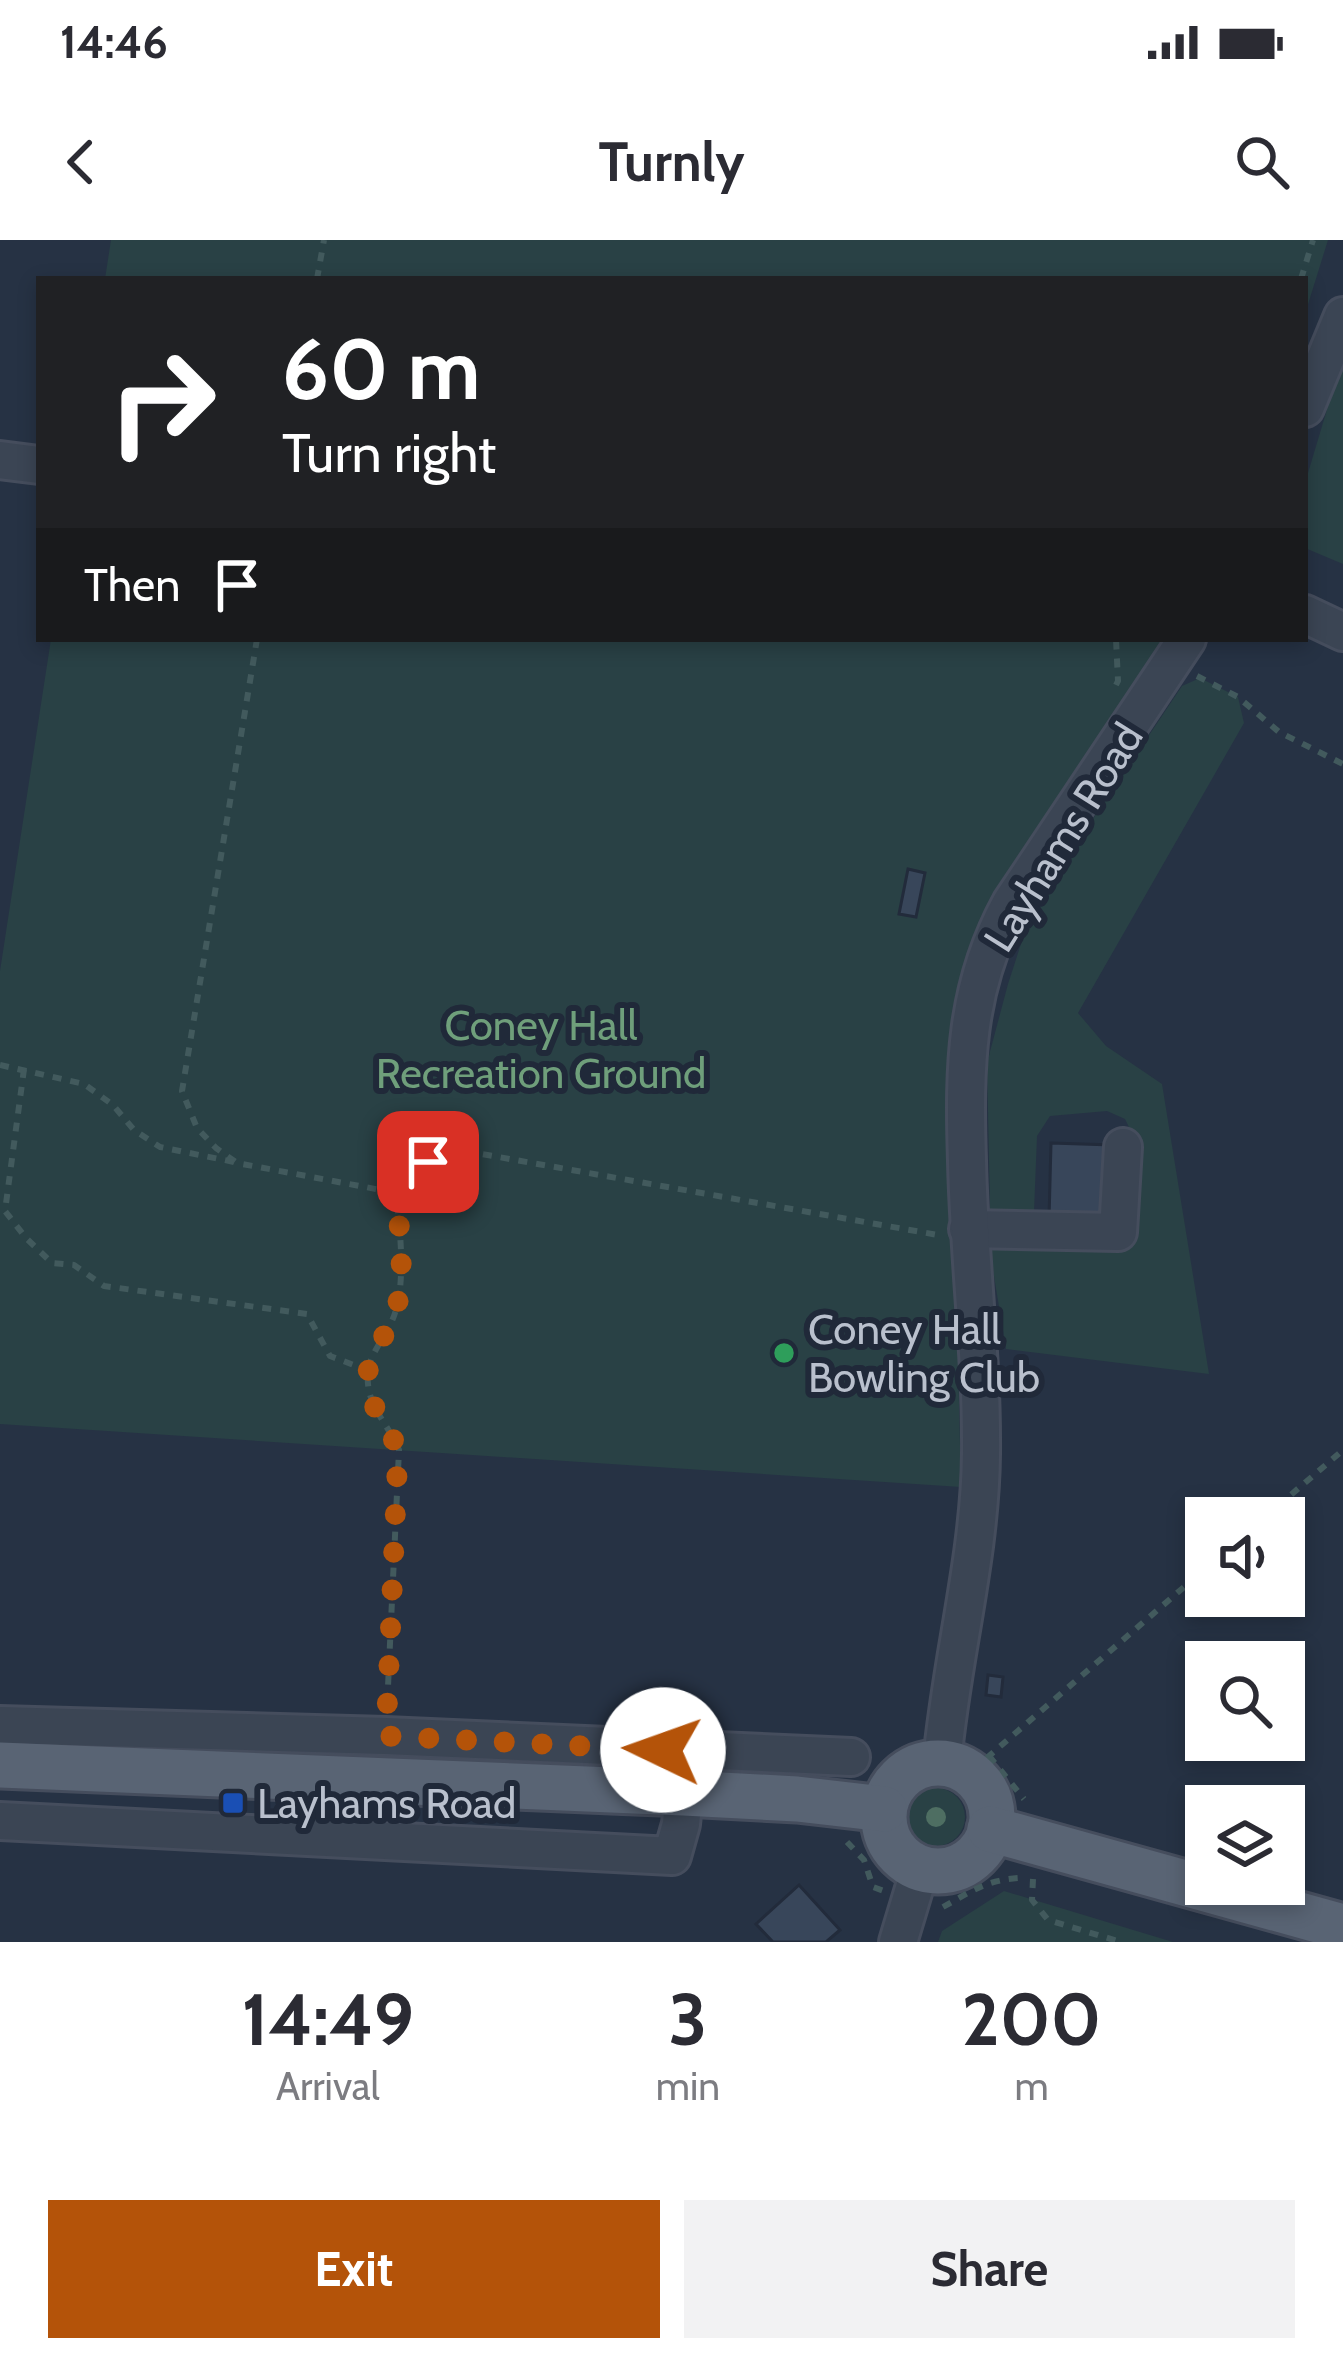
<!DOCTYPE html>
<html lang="en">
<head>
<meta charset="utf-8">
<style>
	body { margin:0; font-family:Cabin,sans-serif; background:#f2f2f3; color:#2b2b33; height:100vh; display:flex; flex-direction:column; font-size:45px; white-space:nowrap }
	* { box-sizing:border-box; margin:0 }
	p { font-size:39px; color:#7c7c81 }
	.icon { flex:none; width:66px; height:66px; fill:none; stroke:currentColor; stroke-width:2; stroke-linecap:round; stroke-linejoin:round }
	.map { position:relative; height:1702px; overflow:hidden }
	.sheet { display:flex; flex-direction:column; background:#fff; flex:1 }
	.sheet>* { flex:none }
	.top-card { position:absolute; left:36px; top:36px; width:1272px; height:366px; border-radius:0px; box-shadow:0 6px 18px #0003; background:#202124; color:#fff; overflow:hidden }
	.controls { position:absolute; left:1185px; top:1257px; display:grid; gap:24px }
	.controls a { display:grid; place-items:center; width:120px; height:120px; border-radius:0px; background:#fff; box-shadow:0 6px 18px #0003; font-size:60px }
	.pin { position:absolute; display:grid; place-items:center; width:102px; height:102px; color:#fff; margin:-51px; border-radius:24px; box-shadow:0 6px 18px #0006 }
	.me { position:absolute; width:132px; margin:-66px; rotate:273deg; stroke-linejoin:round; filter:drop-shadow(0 0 9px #0008) }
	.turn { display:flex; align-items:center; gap:42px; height:252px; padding:0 48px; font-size:54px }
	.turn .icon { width:156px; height:156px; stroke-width:2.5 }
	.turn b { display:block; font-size:84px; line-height:102px }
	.then { display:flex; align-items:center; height:114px; padding:0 48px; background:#0003; gap:24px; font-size:45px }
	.eta { display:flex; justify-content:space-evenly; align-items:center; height:204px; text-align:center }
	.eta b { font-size:72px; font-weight:700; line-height:84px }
	.action { display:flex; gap:24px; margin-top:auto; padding:24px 48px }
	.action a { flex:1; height:138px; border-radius:0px; background:#b45309; color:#fff; font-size:48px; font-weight:700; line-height:138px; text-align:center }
	.action a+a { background:#f2f2f3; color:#2b2b33 }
	.status { display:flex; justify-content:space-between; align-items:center; height:84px; padding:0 60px; background:#fff; direction:ltr }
	.status svg { height:33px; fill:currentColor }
	header { display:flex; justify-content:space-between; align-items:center; height:156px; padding:0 48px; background:#fff; font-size:54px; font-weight:700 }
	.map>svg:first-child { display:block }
</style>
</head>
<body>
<div class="status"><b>14:46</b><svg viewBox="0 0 49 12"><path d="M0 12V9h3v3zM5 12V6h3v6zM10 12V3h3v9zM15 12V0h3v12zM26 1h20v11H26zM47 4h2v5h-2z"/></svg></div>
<header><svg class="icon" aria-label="back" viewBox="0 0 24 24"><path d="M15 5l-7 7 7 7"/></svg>Turnly<svg class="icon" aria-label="search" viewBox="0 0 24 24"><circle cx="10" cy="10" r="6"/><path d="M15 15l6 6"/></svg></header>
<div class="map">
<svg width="1343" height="1702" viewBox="0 0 1343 1702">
	<rect width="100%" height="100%" fill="#263244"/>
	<g fill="#294145">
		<polygon points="111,0 1328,0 1305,74 1305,39 105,39"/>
		<polygon points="1343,116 1343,324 1305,308 1305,243"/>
		<polygon points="51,399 1164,399 965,724 951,824 961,1247 0,1184 0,731"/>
		<polygon points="1200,438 1238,457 1244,483 1078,773 1106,806 1162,844 1209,1134 1006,1109 990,1012 1000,1001 1114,1007 1132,893 1125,879 1107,871 1050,876 1037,896 1034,971 990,969 987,823 1008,744 1032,670 1182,446"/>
		<circle cx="936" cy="1577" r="29"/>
		<polygon points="1004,1651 1173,1702 938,1702 942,1691"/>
	</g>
	<g fill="#38465a" stroke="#222b3b" stroke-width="3">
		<polygon points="908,629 925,633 916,677 899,674"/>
		<polygon points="1051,903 1112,905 1110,982 1049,980"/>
		<polygon points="988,1435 1003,1437 1001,1457 986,1455"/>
		<polygon points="799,1645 840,1690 826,1702 773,1702 756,1684"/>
	</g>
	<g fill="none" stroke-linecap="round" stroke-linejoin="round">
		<g stroke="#454d5d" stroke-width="42">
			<g id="minor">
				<polyline points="1305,168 1343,76"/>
				<polyline points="0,220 39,225"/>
				<polyline points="1305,374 1343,392"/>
				<polyline points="968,989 1118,992 1123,907"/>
				<polyline points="0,1485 386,1496 851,1517"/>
				<path d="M942 1523C951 1420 980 1318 981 1214 982 1116 969 1019 967 921 964 827 965 747 1011 663L1187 399"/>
				<polyline points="0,1581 672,1616 681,1584 684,1553"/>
				<polyline points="898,1702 920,1629"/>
			</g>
		</g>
		<g stroke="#454d5d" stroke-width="51">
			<g id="major">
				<circle cx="938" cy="1577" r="54"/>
				<polyline points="0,1525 684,1553 797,1559 884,1569"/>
				<polyline points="990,1589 1343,1687"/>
			</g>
		</g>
		<g stroke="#425a5d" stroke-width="6" stroke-dasharray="9 9" stroke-linecap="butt">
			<polyline points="317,39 324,0"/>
			<polyline points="1301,39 1313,0"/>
			<path d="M257 399 182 851 197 888 216 908 237 923 381 950 396 961C401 989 405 1046 395 1073 389 1093 369 1113 368 1133 365 1165 388 1183 399 1210L387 1468"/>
			<polyline points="1197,436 1238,457 1279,492 1343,524"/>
			<polyline points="1116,445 1118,441 1116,399"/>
			<polyline points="0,825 84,844 113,865 134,890 160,907 234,922"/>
			<polyline points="24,829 5,971 26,998 52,1023 74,1025 104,1046 307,1074 330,1116 367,1130"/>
			<polyline points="396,961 428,922 459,910 938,995"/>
			<polyline points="1264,1278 1343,1210"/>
			<polyline points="989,1516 1024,1559"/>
			<polyline points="974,1531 989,1516 1206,1328"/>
			<polyline points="847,1602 864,1620 873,1647 884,1651"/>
			<polyline points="1033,1639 1032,1660 1048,1680 1121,1702"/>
			<path d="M943 1667C970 1652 986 1640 1019 1638"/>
		</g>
		<use href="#minor" stroke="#3b4554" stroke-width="36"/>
		<use href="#major" stroke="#596474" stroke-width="45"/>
	</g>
	<circle fill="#4e6e62" cx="936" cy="1577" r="10"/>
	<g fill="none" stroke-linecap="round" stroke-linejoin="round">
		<path stroke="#b45309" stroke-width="21" stroke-dasharray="0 37.8" d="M428 922 396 961C401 991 405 1044 395 1073 389 1093 369 1113 368 1133 365 1165 388 1183 398 1210L386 1496 663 1510"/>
	</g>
	<circle fill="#2e9e5b" stroke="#202939" stroke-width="4.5" cx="784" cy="1113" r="12"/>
	<rect fill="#1a4fb4" stroke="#202939" stroke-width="4.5" x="221" y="1551" width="24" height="24" rx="6"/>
	<g text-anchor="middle" stroke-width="12" stroke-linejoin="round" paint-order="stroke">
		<g font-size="42" fill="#b9c0cd" stroke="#202939">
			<text transform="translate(1063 597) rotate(-58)" y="15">Layhams Road</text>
		</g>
		<g font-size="42" fill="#6f9f7b" stroke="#202939">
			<text x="541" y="800">Coney Hall<tspan x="541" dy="48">Recreation Ground</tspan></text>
		</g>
		<g font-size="42" fill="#b9c0cd" stroke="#202939" text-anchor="start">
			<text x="808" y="1104">Coney Hall<tspan x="808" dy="48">Bowling Club</tspan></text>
			<text x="257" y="1578">Layhams Road</text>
		</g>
	</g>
</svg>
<div class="controls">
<a><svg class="icon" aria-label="sound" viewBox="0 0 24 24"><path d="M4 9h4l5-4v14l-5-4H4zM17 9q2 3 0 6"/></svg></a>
<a><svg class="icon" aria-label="search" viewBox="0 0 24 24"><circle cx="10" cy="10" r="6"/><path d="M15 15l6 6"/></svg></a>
<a><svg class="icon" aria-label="layers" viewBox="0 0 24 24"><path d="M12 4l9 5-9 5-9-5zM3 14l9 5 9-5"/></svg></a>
</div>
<div class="pin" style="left:428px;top:922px;background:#d93025"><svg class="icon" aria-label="arrive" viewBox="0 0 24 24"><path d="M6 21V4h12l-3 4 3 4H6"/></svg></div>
<svg class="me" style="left:663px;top:1510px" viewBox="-20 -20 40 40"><circle r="19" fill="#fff"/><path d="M0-13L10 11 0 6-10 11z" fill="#b45309"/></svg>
<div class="top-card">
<div class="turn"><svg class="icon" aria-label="right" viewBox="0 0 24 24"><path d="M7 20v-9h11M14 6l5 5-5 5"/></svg><div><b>60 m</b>Turn right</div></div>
<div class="then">Then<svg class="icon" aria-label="arrive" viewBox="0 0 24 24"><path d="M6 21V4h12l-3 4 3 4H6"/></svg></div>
</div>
</div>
<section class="sheet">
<div class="eta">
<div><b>14:49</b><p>Arrival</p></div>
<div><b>3</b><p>min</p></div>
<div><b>200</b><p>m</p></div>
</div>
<div class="action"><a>Exit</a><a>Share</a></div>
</section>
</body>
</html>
